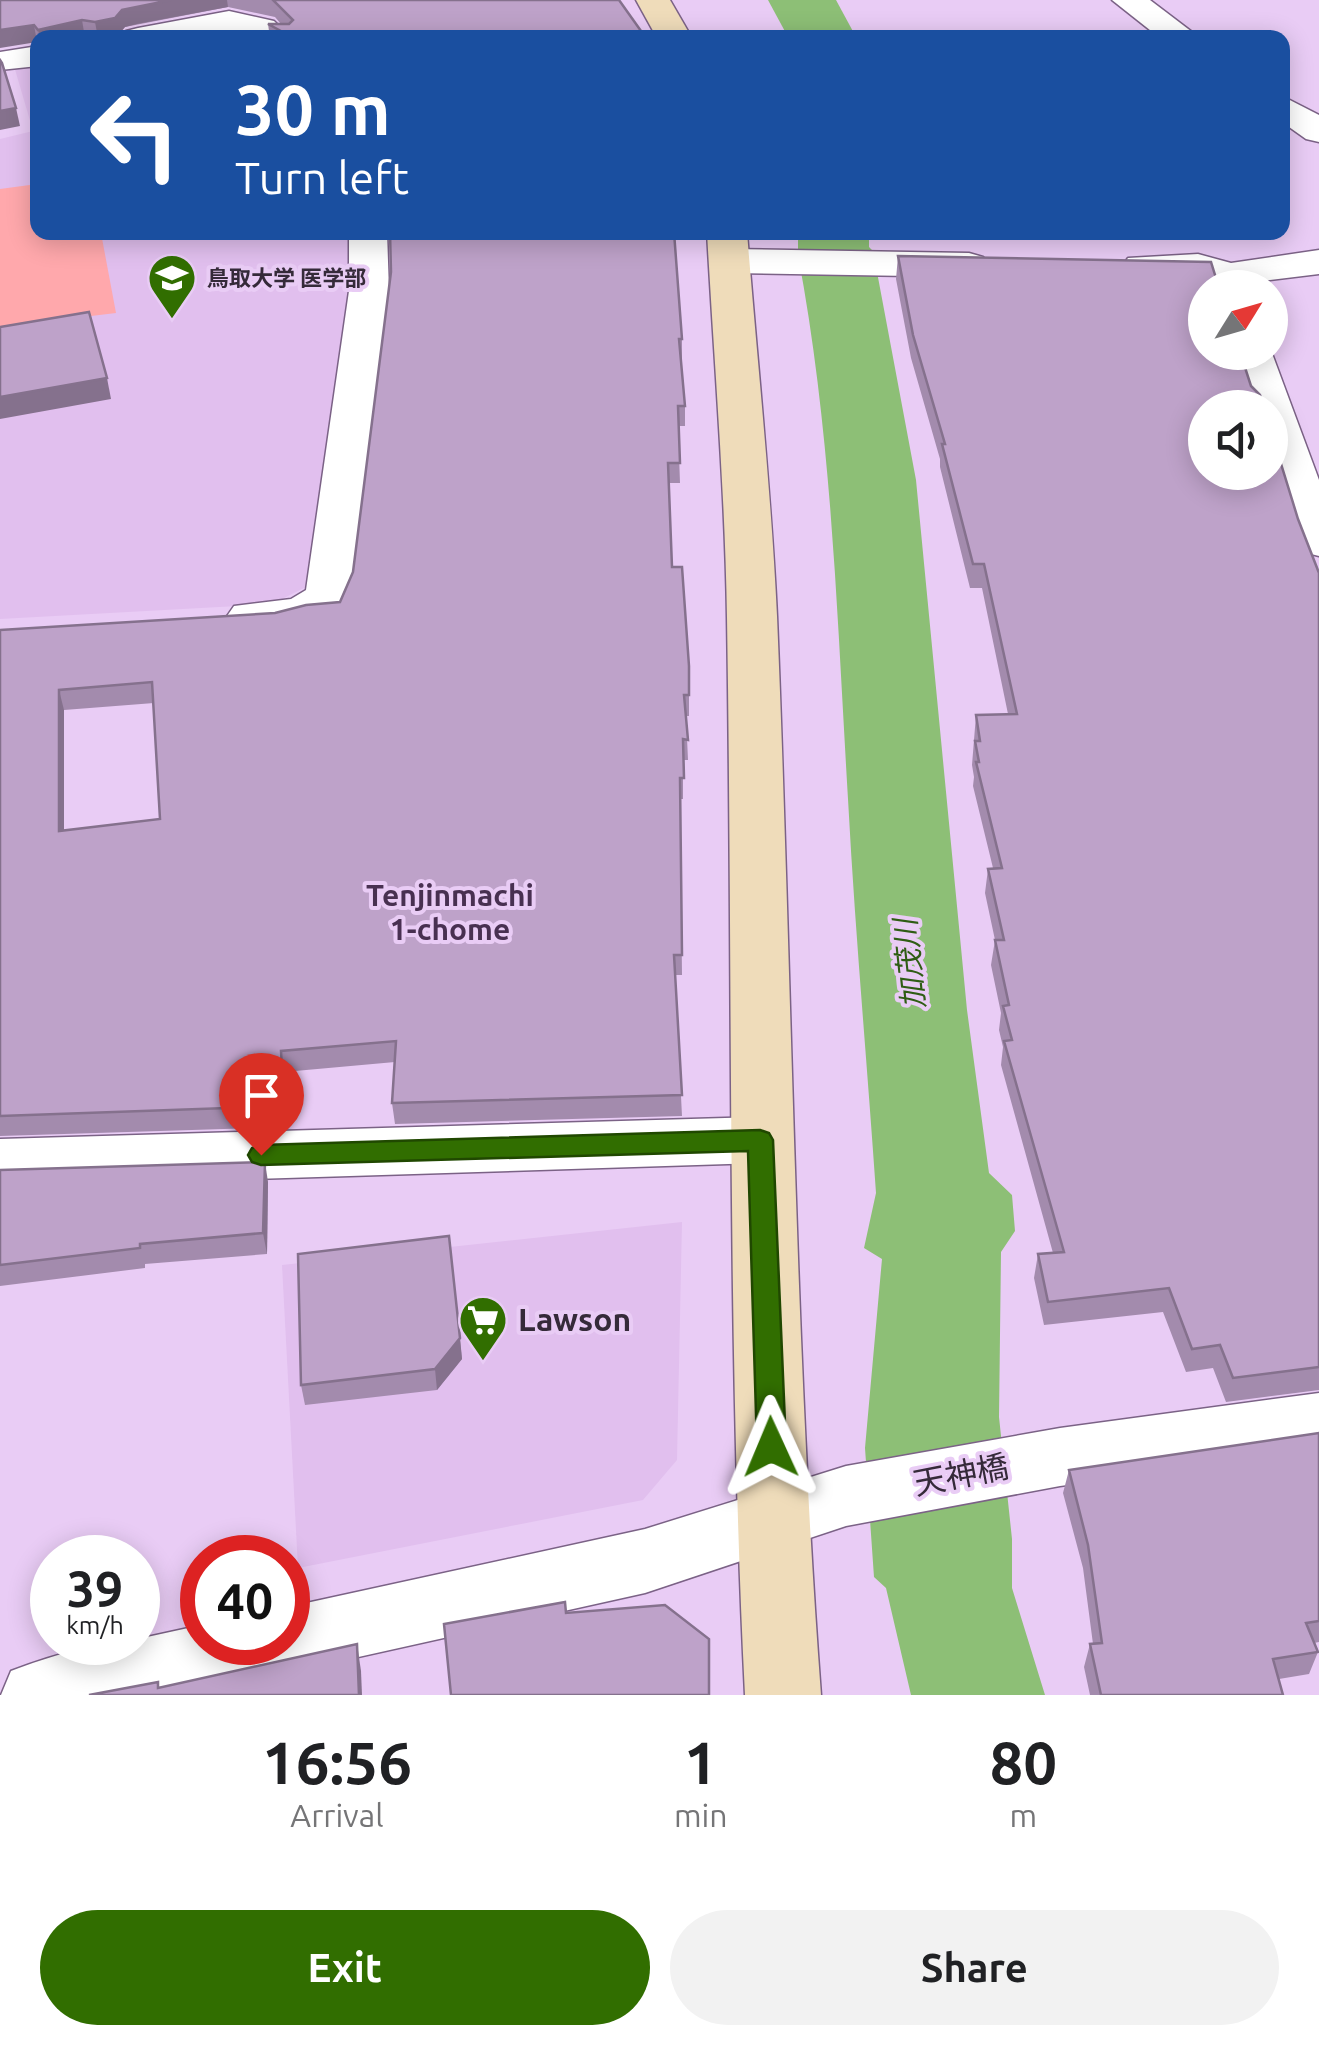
<!DOCTYPE html>
<html lang="en">
<head>
<meta charset="utf-8">
<style>
	body { margin:0; font-family:Ubuntu,"Noto Sans JP",sans-serif; background:#f2f2f2; color:#202124; height:100vh; display:flex; flex-direction:column; font-size:38px; white-space:nowrap }
	* { box-sizing:border-box; margin:0 }
	p { font-size:32px; color:#757577 }
	.icon { flex:none; width:55px; height:55px; fill:none; stroke:currentColor; stroke-width:2; stroke-linecap:round; stroke-linejoin:round }
	.map { position:relative; height:1695px; overflow:hidden }
	.details { display:flex; flex-direction:column; background:#fff; flex:1 }
	.details>* { flex:none }
	.hud { position:absolute; left:30px; top:30px; width:1260px; height:210px; border-radius:20px; box-shadow:0 5px 25px #0003; background:#1a4fa0; color:#fff; overflow:hidden }
	.needle { width:65px; rotate:53deg }
	.buttons { position:absolute; left:1188px; top:270px; display:grid; gap:20px }
	.buttons a { display:grid; place-items:center; width:100px; height:100px; border-radius:50%; background:#fff; box-shadow:0 5px 25px #0003; font-size:50px }
	.speed { position:absolute; left:30px; top:1535px; display:flex; gap:20px; font-size:50px; font-weight:700; text-align:center }
	.speed>* { display:grid; place-content:center; width:130px; height:130px; border-radius:50%; background:#fff; box-shadow:0 5px 25px #0003; line-height:1 }
	.speed small { font-size:25px; font-weight:400 }
	.speed .limit { border:15px solid #d22; background:#fff; color:#111 }
	.pin { position:absolute; display:grid; place-items:center; width:85px; height:85px; color:#fff; margin:-102px -42px; border-radius:50% 50% 50% 0; rotate:-45deg; box-shadow:0 0 10px #0007 }
	.pin .icon { rotate:45deg }
	.me { position:absolute; width:110px; margin:-55px; rotate:359deg; stroke-linejoin:round; filter:drop-shadow(0 0 8px #0008) }
	.turn { display:flex; align-items:center; gap:35px; height:210px; padding:0 40px; font-size:45px }
	.turn .icon { width:130px; height:130px; stroke-width:2.5 }
	.turn b { display:block; font-size:70px; line-height:85px }
	.eta { display:flex; justify-content:space-evenly; align-items:center; height:170px; text-align:center }
	.eta b { font-size:60px; font-weight:700; line-height:70px }
	.primary-button { display:flex; gap:20px; margin-top:auto; padding:20px 40px }
	.primary-button a { flex:1; height:115px; border-radius:60px; background:#316e00; color:#fff; font-size:40px; font-weight:700; line-height:115px; text-align:center }
	.primary-button a+a { background:#f2f2f2; color:#202124 }
	.map>svg:first-child { display:block }
</style>
</head>
<body>
<div class="map">
<svg width="1319" height="1695" viewBox="0 0 1319 1695">
	<rect width="100%" height="100%" fill="#e9ccf5"/>
	<g fill="#e1bfee">
		<polygon points="37,62 38,232 350,233 354,264 306,587 272,604 0,619 0,139 33,131 14,66"/>
		<polygon points="682,1222 677,1460 643,1500 298,1568 282,1265"/>
	</g>
	<polygon fill="#ffa8ac" points="37,184 38,232 101,233 116,313 0,327 0,189"/>
	<g fill="#8dbf76">
		<polygon points="768,0 836,0 856,37 788,37"/>
		<path d="M869 232V247L878 256 877 272 916 480 967 1010 989 1173 1012 1195 1015 1231 1001 1252 999 1417 1012 1539V1588L1045 1695H911L886 1588 874 1577 865 1448 882 1259 864 1248 876 1193C867 1062 855 930 848 799 837 617 832 435 798 255V233Z"/>
	</g>
	<g fill="none" stroke-linecap="round" stroke-linejoin="round">
		<g stroke="#7b6286" stroke-width="3">
			<g id="street">
				<polygon points="1112,0 1150,0 1200,38 1160,38"/>
				<polygon points="229,11 274,21 291,38 253,38 229,31 183,38 121,38 126,31 138,28"/>
				<polygon points="38,46 38,66 0,70 0,52"/>
				<polygon points="1282,96 1319,115 1319,142 1306,139 1282,122"/>
				<path d="M349 232H387L389 291 352 592C327 629 276 637 234 626L227 616 234 606 291 599 306 590 349 291Z"/>
				<polygon points="730,249 969,253 983,257 989,265 983,273 969,277 730,273 716,269 711,261 716,253"/>
				<path d="M1319 250V274L1254 282 1249 288H1209L1212 282C1185 274 1156 281 1128 274L1122 266 1128 258 1198 254 1231 263Z"/>
				<polygon points="1270,348 1319,480 1319,556 1303,552 1296,542 1270,465 1270,408 1250,408 1232,352 1270,352"/>
				<polygon points="760,1117 781,1124 790,1140 781,1156 760,1163 0,1187 0,1139"/>
				<path d="M1319 1393V1451L1060 1486 846 1526 645 1593 188 1695H1L11 1671C50 1656 96 1642 138 1642V1639L202 1625V1642H288V1607L645 1529 846 1466 1060 1428Z"/>
			</g>
		</g>
		<g stroke="#7b6286" stroke-width="3">
			<g id="secondary">
				<polygon points="636,0 670,0 692,38 657,38"/>
				<path d="M707 232H747C757 360 771 488 777 616 792 976 794 1336 821 1695H745C727 1336 733 976 727 617 725 489 714 360 707 232Z"/>
			</g>
		</g>
		<use href="#street" fill="#fff" fill-rule="evenodd"/>
		<use href="#secondary" fill="#efdcba" fill-rule="evenodd"/>
	</g>
	<g fill="#a38bad" fill-rule="evenodd">
		<polygon points="0,0 619,0 646,38 270,38 268,24 281,24 275,17 228,7 125,27 118,35 108,38 38,38 37,42"/>
		<polygon points="898,256 1205,288 1319,573 1319,1390 1226,1402 1213,1368 1186,1372 1163,1312 1044,1325 1034,1278 1038,1254 1053,1253 1001,1065 1003,1047 999,1030 1001,1013 991,965 995,940 985,893 988,869 993,868 973,786 974,777 972,765 976,715 1008,714 982,588 970,588 940,467 940,459 911,358 896,279"/>
		<path d="M391 272 682 339V359H681L685 406V426H678L680 483H668L672 567 689 666V716H686L688 760H683V799H680L682 975H675L682 1116 395 1124 392 1103 395 1062 284 1072 288 1127 0 1136V630L275 613 340 602 353 572ZM154 703 160 819 64 831V710Z"/>
		<polygon points="0,1170 268,1182 267,1254 145,1264 145,1268 0,1286"/>
		<polygon points="449,1236 462,1359 437,1390 305,1405 301,1385"/>
		<polygon points="1319,1433 1319,1642 1314,1643 1318,1652 1309,1674 1279,1679 1283,1695 1090,1695 1084,1667 1090,1644 1093,1644 1083,1568 1063,1493 1069,1470"/>
	</g>
	<g fill="#85718d">
		<polygon points="171,0 227,0 228,7 137,24 125,27 118,35 98,38 95,22 122,10"/>
		<polygon points="82,20 85,38 40,38 38,30"/>
		<polygon points="34,25 37,42 0,48 0,30"/>
		<polygon points="16,108 20,126 0,130 0,111"/>
		<polygon points="107,378 111,399 0,419 0,397"/>
		<polygon points="59,690 64,710 64,852 59,831"/>
		<polygon points="281,1051 284,1072 288,1127 284,1106"/>
		<polygon points="265,1162 268,1182 267,1254 263,1233"/>
		<polygon points="460,1338 462,1359 437,1390 435,1369"/>
		<polygon points="357,1644 361,1671 362,1695 359,1695"/>
	</g>
	<g fill="#bea2c9" stroke="#85718d" stroke-width="2.5" fill-rule="evenodd">
		<polygon points="0,0 171,0 122,10 115,18 95,22 82,20 38,30 34,25 0,30"/>
		<polygon points="273,0 619,0 646,38 294,38 268,24 289,24 293,20"/>
		<polygon points="0,60 2,63 16,108 0,111"/>
		<path d="M390 232H674L682 339H679L685 406H678L680 463H668L672 567H682L689 666V695H684L688 740 683 739 684 778H680L682 955H674L682 1095 392 1103 396 1041 281 1051 284 1106 0 1116V630L275 613 306 605 340 602 353 572 391 272ZM152 682 160 819 59 831V690Z"/>
		<polygon points="898,256 1211,262 1219,288 1205,288 1205,352 1240,352 1251,386 1260,395 1264,408 1205,408 1205,472 1270,472 1270,428 1298,519 1319,573 1319,1367 1233,1378 1220,1345 1192,1349 1169,1288 1048,1302 1038,1254 1064,1252 1004,1041 1012,1040 1003,1006 1009,1005 995,940 1004,940 988,869 1002,868 976,762 979,762 975,741 980,741 976,715 1017,714 984,564 973,564 942,444 945,444 913,335"/>
		<polygon points="89,312 107,378 0,397 0,327"/>
		<polygon points="265,1162 263,1233 140,1244 140,1248 0,1265 0,1170"/>
		<polygon points="449,1236 460,1338 435,1369 301,1385 298,1254"/>
		<polygon points="1319,1433 1319,1621 1306,1623 1318,1652 1273,1659 1283,1695 1101,1695 1090,1644 1102,1643 1088,1545 1069,1470"/>
		<polygon points="565,1602 566,1613 665,1605 709,1639 709,1695 451,1695 444,1624"/>
		<polygon points="357,1644 359,1695 89,1695 158,1682 158,1688"/>
	</g>
	<polygon fill="#316e00" stroke="#204800" stroke-width="2.5" points="760,1130 769,1133 773,1140 786,1447 781,1456 771,1460 761,1456 757,1447 748,1151 261,1165 252,1162 248,1155 252,1148 261,1145"/>
	<defs>
		<g id="university-pin" transform="scale(2.5)"><path d="M0 17L-7.5 6A9.5 9.5 0 1 1 7.5 6Z" fill="#316e00" stroke="#e9ccf5"/><path d="M0-5L7-2L0 1L-7-2ZM-4 1L0 2.5L4 1V4Q0 6-4 4Z" fill="#fff"/></g>
		<g id="supermarket-pin" transform="scale(2.5)"><path d="M0 17L-7.5 6A9.5 9.5 0 1 1 7.5 6Z" fill="#316e00" stroke="#e9ccf5"/><path d="M-6-5.5h2.5l.6 2H6L4.5 2H-2.5L-4.4-4H-6ZM-1.5 3.2a1.3 1.3 0 1 0 .1 0ZM3 3.2a1.3 1.3 0 1 0 .1 0Z" fill="#fff"/></g>
	</defs>
	<g fill-rule="evenodd">
		<use href="#university-pin" x="172" y="278"/>
		<use href="#supermarket-pin" x="483" y="1320"/>
	</g>
	<g text-anchor="middle" stroke-width="8" stroke-linejoin="round" paint-order="stroke">
		<g font-size="22" font-weight="bold" fill="#352a39" stroke="#e9ccf5" text-anchor="start">
			<text x="207" y="286">鳥取大学 医学部</text>
		</g>
		<g font-size="30" font-weight="bold" fill="#483051" stroke="#e9ccf5">
			<text x="450" y="906">Tenjinmachi<tspan x="450" dy="34">1-chome</tspan></text>
		</g>
		<g font-size="30" font-style="italic" fill="#2f5d14" stroke="#e9ccf5">
			<text transform="translate(910 964) rotate(-96)" y="10">加茂川</text>
		</g>
		<g font-size="32" font-weight="bold" fill="#352a39" stroke="#e9ccf5" text-anchor="start">
			<text x="518" y="1331">Lawson</text>
		</g>
		<g font-size="32" fill="#352a39" stroke="#e9ccf5">
			<text transform="translate(961 1475) rotate(-11)" y="11">天神橋</text>
		</g>
	</g>
</svg>
<div class="buttons">
<a><svg class="needle" viewBox="-14 -14 28 28"><path d="M0-13l5 13h-10z" fill="#e53935"/><path d="M0 13l5-13h-10z" fill="#757577"/></svg></a>
<a><svg class="icon" aria-label="sound" viewBox="0 0 24 24"><path d="M4 9h4l5-4v14l-5-4H4zM17 9q2 3 0 6"/></svg></a>
</div>
<div class="speed"><div>39<small>km/h</small></div><div class="limit">40</div></div>
<div class="pin" style="left:261px;top:1155px;background:#d93025"><svg class="icon" aria-label="arrive" viewBox="0 0 24 24"><path d="M6 21V4h12l-3 4 3 4H6"/></svg></div>
<svg class="me" style="left:771px;top:1447px" viewBox="-20 -20 40 40"><path d="M0-17L14 15 0 8-14 15z" fill="#316e00" stroke="#fff" stroke-width="4"/></svg>
<div class="hud">
<div class="turn"><svg class="icon" aria-label="left" viewBox="0 0 24 24"><path d="M17 20v-9H6M10 6l-5 5 5 5"/></svg><div><b>30 m</b>Turn left</div></div>
</div>
</div>
<section class="details">
<div class="eta">
<div><b>16:56</b><p>Arrival</p></div>
<div><b>1</b><p>min</p></div>
<div><b>80</b><p>m</p></div>
</div>
<div class="primary-button"><a>Exit</a><a>Share</a></div>
</section>
</body>
</html>
